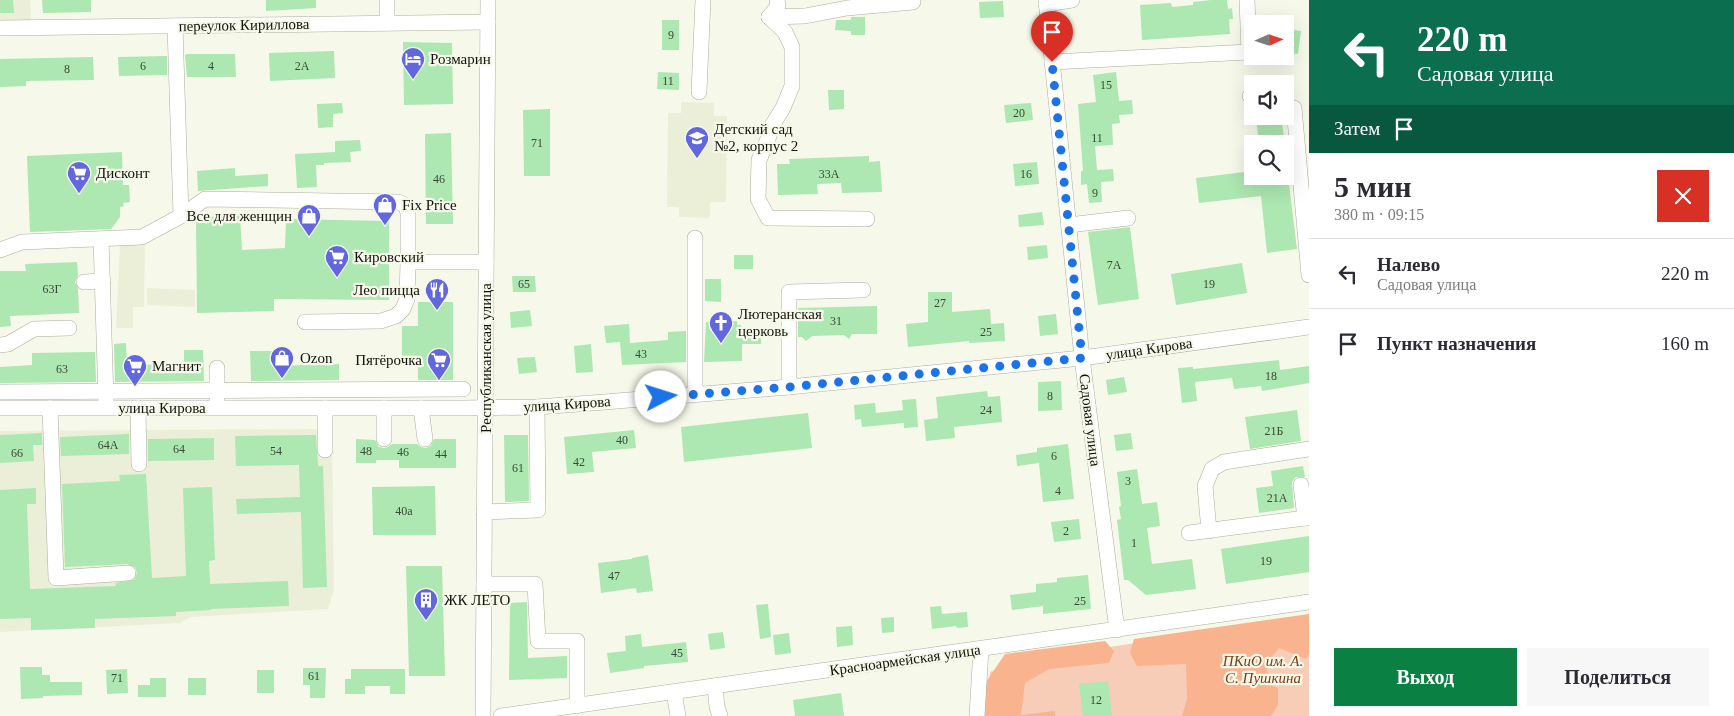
<!DOCTYPE html>
<html lang="ru">
<head>
<meta charset="utf-8">
<style>
	body { margin:0; font-family:Georgia,serif; background:#f7f7f7; color:#2b2b33; height:100vh; display:flex; flex-direction:column; font-size:19px; white-space:nowrap }
	* { box-sizing:border-box; margin:0 }
	p { font-size:16px; color:#7c7c81 }
	.icon { flex:none; width:28px; height:28px; fill:none; stroke:currentColor; stroke-width:2; stroke-linecap:round; stroke-linejoin:round }
	.map { position:relative; flex:1; overflow:hidden }
	.side { display:flex; flex-direction:column; background:#fff; width:425px }
	.side>* { flex:none }
	.top-card { background:#0b6e4f; color:#fff; overflow:hidden }
	.needle { width:32px; rotate:87deg }
	.buttons { position:absolute; left:1244px; top:15px; display:grid; gap:10px }
	.buttons a { display:grid; place-items:center; width:50px; height:50px; border-radius:0px; background:#fff; box-shadow:0 5px 20px #0002; font-size:25px }
	.pin { position:absolute; display:grid; place-items:center; width:42px; height:42px; color:#fff; margin:-51px -21px; border-radius:50% 50% 50% 0; rotate:-45deg; box-shadow:0 0 5px #0007 }
	.pin .icon { rotate:45deg }
	.me { position:absolute; width:55px; margin:-28px; rotate:85deg; stroke-linejoin:round; filter:drop-shadow(0 0 4px #0008) }
	.turn { display:flex; align-items:center; gap:18px; height:105px; padding:0 25px; font-size:22px }
	.turn .icon { width:65px; height:65px; stroke-width:2.5 }
	.turn b { display:block; font-size:35px; line-height:42px }
	.then { display:flex; align-items:center; height:48px; padding:0 25px; background:#0003; gap:10px; font-size:19px }
	.round { display:grid; place-items:center; flex:none; width:52px; height:52px; border-radius:0px; background:#f7f7f7 }
	.overview { display:flex; align-items:center; justify-content:space-between; height:85px; padding:0 25px }
	h1 { font-size:30px; font-weight:700; line-height:38px }
	.action { display:flex; gap:10px; margin-top:auto; padding:10px 25px }
	.action a { flex:1; height:58px; border-radius:0px; background:#0b8043; color:#fff; font-size:20px; font-weight:700; line-height:58px; text-align:center }
	.action a+a { background:#f7f7f7; color:#2b2b33 }
	ul { padding:0; list-style:none }
	li { display:flex; align-items:center; gap:15px; height:70px; padding:0 25px; border-top:1px solid #e1e1e2 }
	li div { flex:1 }
	li b { display:block; font-size:19px }
	li em { font-style:normal }
	main { display:flex; flex:1; min-height:0 }
	.map>svg:first-child { display:block }
</style>
</head>
<body>
<main>
<div class="map">
<svg width="1309" height="716" viewBox="0 0 1309 716">
	<rect width="100%" height="100%" fill="#f6f9e9"/>
	<g fill="#ebefd7">
		<polygon points="0,0 30,0 31,20 0,21"/>
		<polygon points="681,102 714,103 714,116 727,116 726,202 710,202 710,218 679,217 679,207 667,207 668,113 681,113"/>
		<polygon points="120,243 145,243 144,307 133,307 133,328 116,328"/>
		<polygon points="147,288 195,290 195,307 147,305"/>
		<polygon points="314,429 332,433 334,590 328,609 190,617 180,623 0,632 0,431"/>
	</g>
	<polygon fill="#f8cdb8" points="1309,616 1309,716 987,716 990,672 1013,662"/>
	<g fill="#f9b48f">
		<polygon points="1309,614 1309,654 1306,659 1279,648 1267,663 1268,684 1278,688 1278,705 1271,716 1182,716 1187,699 1186,664 1137,666 1130,653 1134,639"/>
		<polygon points="1105,641 1114,651 1109,663 1049,669 1025,683 1021,715 1055,711 1055,716 985,716 986,682 1005,654"/>
	</g>
	<g fill="#ade7b1">
		<polygon points="0,0 13,0 14,13 0,13"/>
		<polygon points="42,0 91,0 91,12 43,13"/>
		<polygon points="266,0 316,0 316,8 266,11"/>
		<polygon points="1211,0 1227,0 1228,9 1232,8 1233,19 1229,19 1230,34 1142,40 1140,5 1171,3 1172,7 1193,5 1193,2"/>
		<polygon points="1003,1 1004,17 980,18 979,2"/>
		<polygon points="851,17 865,17 865,35 851,35 851,31 835,30 836,20 851,20"/>
		<rect x="662" y="20" width="17" height="30"/>
		<polygon points="1285,29 1301,31 1298,54 1285,53"/>
		<polygon points="403,42 452,43 453,104 404,105"/>
		<polygon points="334,51 335,78 270,81 269,53"/>
		<polygon points="187,54 235,54 236,77 187,77 185,55"/>
		<polygon points="167,56 167,75 119,76 118,57"/>
		<polygon points="93,57 94,80 26,81 26,86 0,87 0,59"/>
		<polygon points="658,72 679,73 679,90 657,89"/>
		<polygon points="1116,72 1119,101 1132,100 1133,114 1119,115 1120,123 1112,124 1113,145 1095,146 1097,170 1113,169 1114,181 1101,182 1102,202 1089,203 1087,184 1081,185 1081,171 1083,171 1078,104 1096,102 1093,75"/>
		<polygon points="828,90 844,90 844,109 829,110"/>
		<polygon points="342,103 343,113 333,114 333,127 318,128 317,104"/>
		<polygon points="1031,103 1033,120 1006,123 1004,105"/>
		<polygon points="550,109 550,176 524,176 523,110"/>
		<polygon points="1264,116 1281,116 1285,144 1259,144 1256,117"/>
		<polygon points="451,133 453,224 426,224 425,134"/>
		<polygon points="360,140 361,151 350,152 351,162 324,163 324,165 316,165 317,187 297,188 295,154 335,152 335,141"/>
		<polygon points="122,152 123,185 129,185 130,202 123,203 124,206 120,207 120,217 111,229 30,232 27,156"/>
		<polygon points="869,156 869,162 880,161 882,192 842,193 841,183 817,184 818,194 778,195 777,164 790,164 789,159"/>
		<polygon points="1037,162 1039,184 1015,186 1013,164"/>
		<polygon points="235,168 235,176 268,174 268,186 198,191 197,171"/>
		<polygon points="1252,171 1252,176 1288,176 1297,249 1267,253 1261,196 1199,203 1196,178"/>
		<polygon points="1042,212 1044,225 1019,227 1018,215"/>
		<polygon points="240,216 242,250 285,248 286,219 389,221 389,300 274,299 274,311 197,313 196,217"/>
		<polygon points="1130,227 1139,299 1098,305 1088,232"/>
		<polygon points="1047,245 1048,258 1028,260 1027,247"/>
		<rect x="734" y="255" width="19" height="14"/>
		<polygon points="77,262 78,275 75,282 78,289 79,313 10,316 11,326 0,327 0,271 26,271 25,264"/>
		<polygon points="1242,263 1247,293 1176,305 1171,274"/>
		<polygon points="512,276 535,276 536,292 513,292"/>
		<polygon points="705,279 721,279 721,302 705,301"/>
		<polygon points="928,292 952,292 952,312 990,309 991,324 1004,323 1005,341 969,343 969,341 908,347 906,324 928,322"/>
		<polygon points="418,302 453,302 453,380 418,380 418,358 402,358 402,326 418,326"/>
		<polygon points="877,306 877,334 852,334 849,339 844,335 812,336 806,341 802,337 798,337 798,308"/>
		<polygon points="530,310 532,326 511,328 510,312"/>
		<polygon points="1056,314 1058,334 1040,336 1038,316"/>
		<polygon points="737,321 737,325 741,325 741,332 761,331 761,344 742,344 742,361 704,362 706,322"/>
		<polygon points="629,324 630,343 668,340 668,332 686,331 686,362 622,365 620,342 606,343 604,326"/>
		<polygon points="126,343 127,365 184,364 184,350 203,350 204,381 115,382 114,344"/>
		<polygon points="591,344 593,372 576,373 574,346"/>
		<polygon points="250,351 274,351 274,366 339,364 339,380 251,381"/>
		<polygon points="92,352 95,352 96,382 0,383 0,367 32,365 32,353"/>
		<polygon points="535,357 537,372 519,374 517,358"/>
		<polygon points="1279,360 1280,370 1309,366 1309,383 1262,391 1261,386 1234,389 1232,378 1195,382 1197,401 1182,403 1178,368 1193,367 1193,369"/>
		<polygon points="1124,377 1127,392 1108,395 1106,380"/>
		<polygon points="1061,381 1062,410 1038,411 1038,382"/>
		<polygon points="987,391 988,397 1000,396 1002,422 954,427 955,438 926,441 924,420 938,418 936,397"/>
		<polygon points="916,399 918,427 904,428 904,423 862,427 861,419 855,420 854,405 875,403 876,413 903,410 902,400"/>
		<polygon points="1297,410 1301,441 1250,449 1245,417"/>
		<polygon points="808,413 812,448 684,462 681,427"/>
		<polygon points="634,430 636,448 592,452 594,472 567,474 564,437"/>
		<polygon points="42,433 42,445 33,445 34,461 0,463 0,435"/>
		<polygon points="1131,433 1133,449 1116,451 1114,435"/>
		<polygon points="129,434 129,454 61,456 60,437"/>
		<polygon points="316,435 318,466 323,466 327,587 303,588 301,512 237,514 236,499 300,497 299,465 236,466 235,436"/>
		<polygon points="504,435 528,435 529,501 505,502"/>
		<polygon points="214,438 214,460 148,461 148,439"/>
		<polygon points="356,439 375,440 379,447 384,448 388,447 392,444 417,444 421,447 426,448 431,446 434,439 456,439 456,468 399,468 399,460 376,460 376,463 356,463"/>
		<polygon points="1068,444 1074,499 1043,502 1039,463 1017,466 1016,455 1037,452 1037,448"/>
		<polygon points="1303,466 1305,477 1296,477 1292,482 1294,508 1259,513 1256,488 1273,486 1271,471"/>
		<polygon points="1137,469 1142,504 1157,502 1160,526 1147,528 1152,564 1192,559 1196,589 1146,595 1128,580 1124,580 1117,520 1121,519 1119,507 1121,506 1117,472"/>
		<polygon points="146,474 152,578 186,576 183,488 212,487 215,560 209,561 210,584 288,581 289,606 211,609 211,610 176,612 176,616 95,619 95,628 31,630 31,618 0,619 0,490 36,488 36,504 27,504 30,589 116,586 115,583 134,580 137,573 135,567 127,564 65,567 62,484 120,481 119,475"/>
		<polygon points="435,486 436,535 373,535 372,487"/>
		<polygon points="1079,519 1081,539 1054,542 1051,522"/>
		<polygon points="1309,536 1309,572 1226,584 1221,549"/>
		<polygon points="648,555 653,591 637,593 636,588 601,593 598,563 632,559 632,558"/>
		<polygon points="406,566 442,566 445,676 409,676"/>
		<polygon points="1088,575 1091,609 1043,614 1043,606 1012,610 1010,595 1036,592 1036,584 1057,582 1057,578"/>
		<polygon points="527,602 528,658 567,656 567,678 509,680 510,603"/>
		<polygon points="768,604 771,637 760,639 756,605"/>
		<polygon points="941,606 942,614 967,612 968,627 957,628 956,626 932,629 930,607"/>
		<polygon points="894,617 894,632 882,633 881,618"/>
		<polygon points="852,626 853,645 837,647 836,627"/>
		<polygon points="723,632 725,648 710,650 708,634"/>
		<polygon points="789,633 791,653 775,655 773,635"/>
		<polygon points="641,634 642,647 686,642 688,662 644,666 644,668 610,673 607,653 626,651 625,636"/>
		<polygon points="20,667 42,667 42,675 50,675 50,682 82,682 82,695 43,696 43,698 21,699"/>
		<polygon points="303,668 326,668 325,698 310,698 310,685 303,685"/>
		<polygon points="127,669 128,693 107,694 106,670"/>
		<polygon points="351,669 405,669 405,694 390,694 390,686 365,686 365,694 345,694 345,679 351,679"/>
		<rect x="257" y="670" width="17" height="23"/>
		<polygon points="150,678 166,678 166,697 138,697 138,685 150,685"/>
		<rect x="188" y="678" width="18" height="17"/>
		<polygon points="1108,681 1112,716 1083,716 1079,684"/>
		<polygon points="841,693 844,716 795,716 793,700"/>
	</g>
	<g fill="none" stroke-linecap="round" stroke-linejoin="round">
		<g stroke="#abad9e" stroke-width="16">
			<g id="minor">
				<polyline points="387,0 387,23"/>
				<polyline points="1046,0 1082,358 1117,630"/>
				<polyline points="1046,4 1072,0"/>
				<polyline points="769,17 785,32 792,47 792,86 783,108 773,124 768,139 759,160 758,199 768,218 867,219"/>
				<polyline points="769,17 805,16 847,8 913,2"/>
				<polyline points="769,17 778,6 777,0"/>
				<polyline points="175,26 181,216"/>
				<polyline points="0,28 488,22"/>
				<polyline points="1052,62 1249,52 1247,0"/>
				<polyline points="699,92 703,0"/>
				<polyline points="1250,96 1252,97"/>
				<polyline points="1285,105 1294,108 1309,275"/>
				<polyline points="1069,225 1128,218"/>
				<polyline points="101,239 106,400"/>
				<polyline points="0,250 22,242 142,237 181,216 205,199 398,202 405,205 408,212 408,262 486,262"/>
				<polyline points="84,282 103,281"/>
				<polyline points="305,322 381,321 396,316 403,309 407,299 408,262"/>
				<polyline points="0,345 8,344 34,329 69,328"/>
				<polyline points="217,368 217,399"/>
				<polyline points="789,387 789,292 863,290"/>
				<polyline points="0,392 463,389"/>
				<polyline points="695,393 695,238"/>
				<polyline points="0,408 464,408 537,407 592,403 789,387 1082,358 1309,327"/>
				<polyline points="50,408 56,578 128,573"/>
				<polyline points="138,408 139,464"/>
				<polyline points="325,408 325,450"/>
				<polyline points="384,408 384,439"/>
				<polyline points="421,408 425,439"/>
				<polyline points="1301,485 1305,518 1309,518"/>
				<polyline points="484,512 538,510 537,407"/>
				<polyline points="1209,531 1205,486 1212,469 1224,462 1309,449"/>
				<polyline points="1189,533 1305,518"/>
				<polyline points="484,584 535,584 538,641 577,641 577,706"/>
				<polyline points="715,686 717,707 720,716"/>
				<polyline points="674,692 678,716"/>
				<polyline points="483,716 488,0"/>
				<polyline points="501,716 1309,602"/>
				<polyline points="977,716 981,649"/>
			</g>
		</g>
		<use href="#minor" stroke="#fff" stroke-width="15"/>
	</g>
	<g fill="none" stroke-linecap="round" stroke-linejoin="round">
		<polyline stroke="#1a73e8" stroke-width="9" stroke-dasharray="0 16.2" points="661,397 789,387 1082,358 1052,62"/>
	</g>
	<defs>
		<g id="hotel-pin" transform="scale(1.25)"><path d="M0 17L-7.5 6A9.5 9.5 0 1 1 7.5 6Z" fill="#6267e0" stroke="#f6f9e9"/><path d="M-6-4.5h1.5V1H6V5H4.5V3h-9V5H-6ZM-4 0a1.8 1.8 0 1 1 3.6 0ZM.5 0V-2.5h3Q6-2.5 6 0Z" fill="#fff"/></g>
		<g id="school-pin" transform="scale(1.25)"><path d="M0 17L-7.5 6A9.5 9.5 0 1 1 7.5 6Z" fill="#6267e0" stroke="#f6f9e9"/><path d="M0-5L7-2L0 1L-7-2ZM-4 1L0 2.5L4 1V4Q0 6-4 4Z" fill="#fff"/></g>
		<g id="supermarket-pin" transform="scale(1.25)"><path d="M0 17L-7.5 6A9.5 9.5 0 1 1 7.5 6Z" fill="#6267e0" stroke="#f6f9e9"/><path d="M-6-5.5h2.5l.6 2H6L4.5 2H-2.5L-4.4-4H-6ZM-1.5 3.2a1.3 1.3 0 1 0 .1 0ZM3 3.2a1.3 1.3 0 1 0 .1 0Z" fill="#fff"/></g>
		<g id="shop-pin" transform="scale(1.25)"><path d="M0 17L-7.5 6A9.5 9.5 0 1 1 7.5 6Z" fill="#6267e0" stroke="#f6f9e9"/><path d="M-5-2.5h2.3a2.7 3.5 0 0 1 5.4 0H5L5.5 6h-11ZM-1.5-2.5h3a1.5 2.3 0 0 0-3 0Z" fill="#fff"/></g>
		<g id="restaurant-pin" transform="scale(1.25)"><path d="M0 17L-7.5 6A9.5 9.5 0 1 1 7.5 6Z" fill="#6267e0" stroke="#f6f9e9"/><path d="M-5-6h1v4h1v-4h1v4h1v-4h1v5L-1.5 .5V6h-2V.5L-5-1ZM5-6V6H3V1.5H1.5Q1.5-4 5-6Z" fill="#fff"/></g>
		<g id="church-pin" transform="scale(1.25)"><path d="M0 17L-7.5 6A9.5 9.5 0 1 1 7.5 6Z" fill="#6267e0" stroke="#f6f9e9"/><path d="M-1.2-6h2.4v3.5h3.3v2.4h-3.3V6h-2.4V-.1h-3.3v-2.4h3.3Z" fill="#fff"/></g>
		<g id="building-pin" transform="scale(1.25)"><path d="M0 17L-7.5 6A9.5 9.5 0 1 1 7.5 6Z" fill="#6267e0" stroke="#f6f9e9"/><path d="M-4-6H4V6H1V3H-1V6H-4ZM-2.5-4.3h1.7v1.8h-1.7ZM.8-4.3h1.7v1.8H.8ZM-2.5-1h1.7V.8h-1.7ZM.8-1h1.7V.8H.8Z" fill="#fff"/></g>
	</defs>
	<g fill-rule="evenodd">
		<use href="#hotel-pin" x="413" y="59"/>
		<use href="#school-pin" x="697" y="138"/>
		<use href="#supermarket-pin" x="79" y="173"/>
		<use href="#shop-pin" x="385" y="205"/>
		<use href="#shop-pin" x="309" y="216"/>
		<use href="#supermarket-pin" x="337" y="257"/>
		<use href="#restaurant-pin" x="437" y="290"/>
		<use href="#church-pin" x="721" y="323"/>
		<use href="#shop-pin" x="282" y="358"/>
		<use href="#supermarket-pin" x="439" y="360"/>
		<use href="#supermarket-pin" x="135" y="366"/>
		<use href="#building-pin" x="426" y="600"/>
	</g>
	<g text-anchor="middle" stroke-width="4.5" stroke-linejoin="round" paint-order="stroke">
		<g font-size="12" fill="#3a4837">
			<text x="671" y="39">9</text>
			<text x="143" y="70">6</text>
			<text x="211" y="70">4</text>
			<text x="302" y="70">2А</text>
			<text x="67" y="73">8</text>
			<text x="668" y="85">11</text>
			<text x="1106" y="89">15</text>
			<text x="1019" y="117">20</text>
			<text x="1097" y="142">11</text>
			<text x="537" y="147">71</text>
			<text x="829" y="178">33А</text>
			<text x="1026" y="178">16</text>
			<text x="439" y="183">46</text>
			<text x="1095" y="197">9</text>
			<text x="1114" y="269">7А</text>
			<text x="524" y="288">65</text>
			<text x="1209" y="288">19</text>
			<text x="52" y="293">63Г</text>
			<text x="940" y="307">27</text>
			<text x="836" y="325">31</text>
			<text x="986" y="336">25</text>
			<text x="641" y="358">43</text>
			<text x="62" y="373">63</text>
			<text x="1271" y="380">18</text>
			<text x="1050" y="400">8</text>
			<text x="986" y="414">24</text>
			<text x="1274" y="435">21Б</text>
			<text x="622" y="444">40</text>
			<text x="108" y="449">64А</text>
			<text x="179" y="453">64</text>
			<text x="276" y="455">54</text>
			<text x="366" y="455">48</text>
			<text x="403" y="456">46</text>
			<text x="17" y="457">66</text>
			<text x="441" y="458">44</text>
			<text x="1054" y="460">6</text>
			<text x="579" y="466">42</text>
			<text x="518" y="472">61</text>
			<text x="1128" y="485">3</text>
			<text x="1058" y="495">4</text>
			<text x="1277" y="502">21А</text>
			<text x="404" y="515">40а</text>
			<text x="1066" y="535">2</text>
			<text x="1134" y="547">1</text>
			<text x="1266" y="565">19</text>
			<text x="614" y="580">47</text>
			<text x="1080" y="605">25</text>
			<text x="677" y="657">45</text>
			<text x="314" y="680">61</text>
			<text x="117" y="682">71</text>
			<text x="1096" y="704">12</text>
		</g>
		<g font-size="15" fill="#13130e" stroke="#f6f9e9">
			<text transform="translate(244 25) rotate(-1)" y="5">переулок Кириллова</text>
			<text transform="translate(1149 349) rotate(-8)" y="5">улица Кирова</text>
			<text transform="translate(486 358) rotate(-90)" y="5">Республиканская улица</text>
			<text transform="translate(567 404) rotate(-4)" y="5">улица Кирова</text>
			<text x="162" y="413">улица Кирова</text>
			<text transform="translate(1090 420) rotate(83)" y="5">Садовая улица</text>
			<text transform="translate(905 660) rotate(-8)" y="5">Красноармейская улица</text>
		</g>
		<g font-size="15" fill="#13130e" stroke="#f6f9e9" text-anchor="start">
			<text x="430" y="64">Розмарин</text>
			<text x="714" y="134">Детский сад<tspan x="714" dy="17">№2, корпус 2</tspan></text>
			<text x="96" y="178">Дисконт</text>
			<text x="402" y="210">Fix Price</text>
			<text x="292" y="221" text-anchor="end">Все для женщин</text>
			<text x="354" y="262">Кировский</text>
			<text x="420" y="295" text-anchor="end">Лео пицца</text>
			<text x="738" y="319">Лютеранская<tspan x="738" dy="17">церковь</tspan></text>
			<text x="300" y="363">Ozon</text>
			<text x="422" y="365" text-anchor="end">Пятёрочка</text>
			<text x="152" y="371">Магнит</text>
			<text x="444" y="605">ЖК ЛЕТО</text>
		</g>
		<g font-size="15" font-style="italic" fill="#7a3c16" stroke="#f6f9e9">
			<text x="1263" y="666">ПКиО им. А.<tspan x="1263" dy="17">С. Пушкина</tspan></text>
		</g>
	</g>
</svg>
<div class="buttons">
<a><svg class="needle" viewBox="-14 -14 28 28"><path d="M0-13l5 13h-10z" fill="#e53935"/><path d="M0 13l5-13h-10z" fill="#7c7c81"/></svg></a>
<a><svg class="icon" aria-label="sound" viewBox="0 0 24 24"><path d="M4 9h4l5-4v14l-5-4H4zM17 9q2 3 0 6"/></svg></a>
<a><svg class="icon" aria-label="search" viewBox="0 0 24 24"><circle cx="10" cy="10" r="6"/><path d="M15 15l6 6"/></svg></a>
</div>
<div class="pin" style="left:1052px;top:62px;background:#d93025"><svg class="icon" aria-label="arrive" viewBox="0 0 24 24"><path d="M6 21V4h12l-3 4 3 4H6"/></svg></div>
<svg class="me" style="left:661px;top:397px" viewBox="-20 -20 40 40"><circle r="19" fill="#fff"/><path d="M0-13L10 11 0 6-10 11z" fill="#1a73e8"/></svg>
</div>
<section class="side">
<div class="top-card">
<div class="turn"><svg class="icon" aria-label="left" viewBox="0 0 24 24"><path d="M17 20v-9H6M10 6l-5 5 5 5"/></svg><div><b>220 m</b>Садовая улица</div></div>
<div class="then">Затем<svg class="icon" aria-label="arrive" viewBox="0 0 24 24"><path d="M6 21V4h12l-3 4 3 4H6"/></svg></div>
</div>
<div class="overview"><div><h1>5 мин</h1><p>380 m · 09:15</p></div><a class="round" style="background:#d93025;color:#fff"><svg class="icon" aria-label="close" viewBox="0 0 24 24"><path d="M6 6l12 12M18 6L6 18"/></svg></a></div>
<ul>
<li><svg class="icon" aria-label="left" viewBox="0 0 24 24"><path d="M17 20v-9H6M10 6l-5 5 5 5"/></svg><div><b>Налево</b><p>Садовая улица</p></div><em>220 m</em></li>
<li><svg class="icon" aria-label="arrive" viewBox="0 0 24 24"><path d="M6 21V4h12l-3 4 3 4H6"/></svg><div><b>Пункт назначения</b></div><em>160 m</em></li>
</ul>
<div class="action"><a>Выход</a><a>Поделиться</a></div>
</section>
</main>
</body>
</html>
